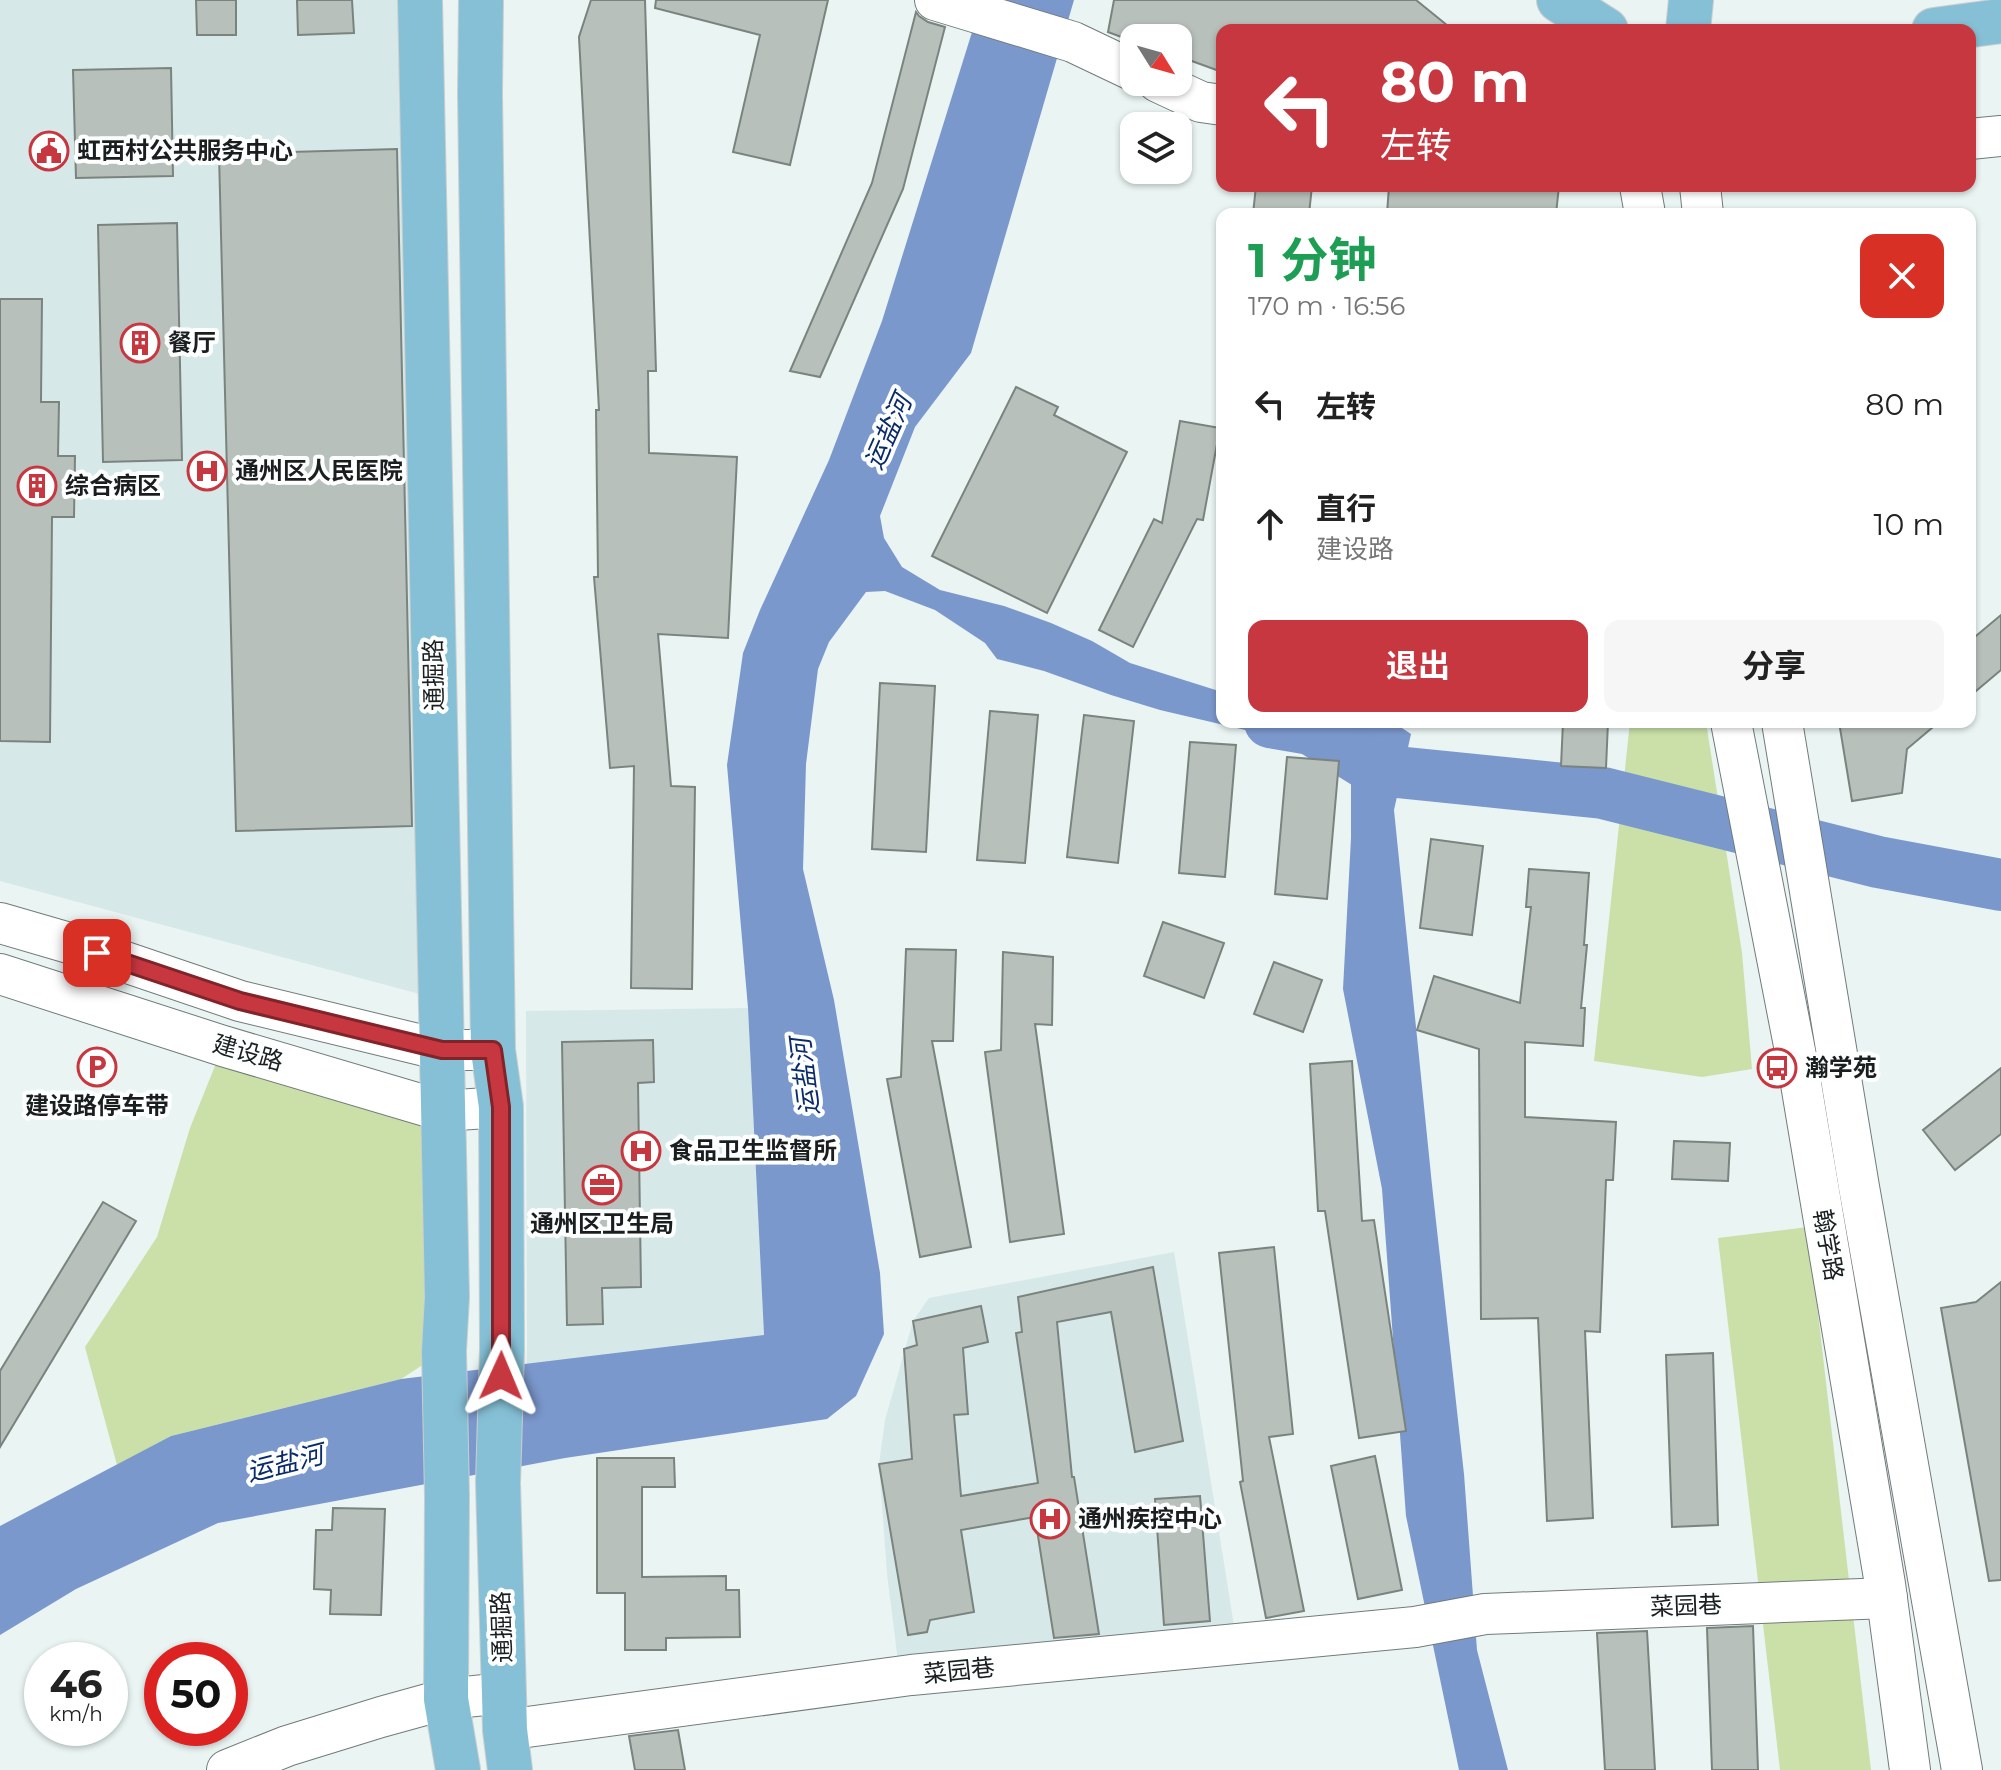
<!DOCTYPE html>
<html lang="zh">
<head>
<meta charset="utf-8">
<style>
	body { margin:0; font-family:Montserrat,"Noto Sans SC",sans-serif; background:#f6f6f6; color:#222; height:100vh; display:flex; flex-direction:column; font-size:30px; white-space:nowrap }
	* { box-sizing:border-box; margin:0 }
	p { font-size:26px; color:#767676 }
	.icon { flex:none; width:44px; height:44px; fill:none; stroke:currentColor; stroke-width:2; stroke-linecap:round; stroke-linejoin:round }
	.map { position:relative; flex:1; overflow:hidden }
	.side { position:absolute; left:1216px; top:208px; width:760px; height:520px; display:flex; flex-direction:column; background:#fff; border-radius:16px; box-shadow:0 2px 6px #0004 }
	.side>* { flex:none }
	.banner { position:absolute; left:1216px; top:24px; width:760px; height:168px; border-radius:16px; box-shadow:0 2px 6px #0004; background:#c73740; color:#fff; overflow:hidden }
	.needle { width:52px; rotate:127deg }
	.fabs { position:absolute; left:1120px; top:24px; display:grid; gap:16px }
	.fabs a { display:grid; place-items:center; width:72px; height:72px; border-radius:16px; background:#fff; box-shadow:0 2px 6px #0004; font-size:40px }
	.speed { position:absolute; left:24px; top:1642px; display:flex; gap:16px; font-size:40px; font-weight:700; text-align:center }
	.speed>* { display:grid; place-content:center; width:104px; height:104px; border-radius:50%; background:#fff; box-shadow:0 2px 6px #0004; line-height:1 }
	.speed small { font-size:20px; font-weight:400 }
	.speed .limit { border:12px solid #d22; background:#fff; color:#111 }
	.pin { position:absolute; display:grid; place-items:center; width:68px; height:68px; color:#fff; margin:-34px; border-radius:16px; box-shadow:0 4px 12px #0006 }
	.me { position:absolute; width:88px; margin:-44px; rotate:1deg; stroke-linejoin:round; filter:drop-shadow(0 0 6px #0008) }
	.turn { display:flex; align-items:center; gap:28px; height:168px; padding:0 32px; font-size:36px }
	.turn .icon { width:104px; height:104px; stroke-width:2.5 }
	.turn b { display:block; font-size:56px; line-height:68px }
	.round { display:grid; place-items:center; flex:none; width:84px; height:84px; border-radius:16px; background:#f6f6f6 }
	.headline { display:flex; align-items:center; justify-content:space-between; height:136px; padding:0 32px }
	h1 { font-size:48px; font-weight:700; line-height:60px; color:#1e9e55 }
	.primary-button { display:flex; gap:16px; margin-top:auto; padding:16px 32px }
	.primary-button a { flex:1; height:92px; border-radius:16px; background:#c73740; color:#fff; font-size:32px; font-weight:700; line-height:92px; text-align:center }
	.primary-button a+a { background:#f6f6f6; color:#222 }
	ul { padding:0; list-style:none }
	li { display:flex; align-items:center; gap:24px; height:120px; padding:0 32px }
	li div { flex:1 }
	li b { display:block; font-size:30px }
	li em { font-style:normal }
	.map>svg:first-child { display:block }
</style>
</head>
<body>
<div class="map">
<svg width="2001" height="1770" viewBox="0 0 2001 1770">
	<rect width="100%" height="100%" fill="#e9f4f3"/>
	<g fill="#d6e9e8">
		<polygon points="0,0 399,0 427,996 0,881"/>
		<polygon points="748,1008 764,1336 527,1365 526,1011"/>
		<polygon points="1174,1252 1237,1644 900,1677 887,1574 879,1464 885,1420 913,1321 929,1298"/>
	</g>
	<g fill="#cae0a8">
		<polygon points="1630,722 1706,722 1742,953 1752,1069 1702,1077 1594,1061"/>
		<polygon points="223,1046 443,1111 444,1351 401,1379 171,1436 117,1465 85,1347 157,1237 190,1128"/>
		<polygon points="1808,1227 1871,1770 1780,1770 1718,1238"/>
	</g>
	<polygon fill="#7b98cd" points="982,0 1074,0 971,353 915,427 880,516 884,538 902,567 940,590 1004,606 1051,623 1092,641 1130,663 1222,692 1222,722 1339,722 1351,727 1364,722 1393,722 1411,734 1394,810 1432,1185 1464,1474 1477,1650 1508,1770 1459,1770 1406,1516 1382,1189 1343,989 1351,838 1351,765 1275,737 1160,710 1111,695 1044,671 997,659 985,643 935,610 885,591 866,592 829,642 818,669 806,764 803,869 834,1000 880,1273 884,1334 856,1396 827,1419 565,1458 218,1523 76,1589 0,1635 0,1526 171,1436 401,1379 764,1335 748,1008 727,765 743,653 760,610 829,460 882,321"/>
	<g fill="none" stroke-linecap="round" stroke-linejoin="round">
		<polyline stroke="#7b98cd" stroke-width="52" points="1270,722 1311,729 1377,770 1603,793 1878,862 2001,885"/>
	</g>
	<g fill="#b8c0bb" stroke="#7b837e" stroke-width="2">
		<polygon points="196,0 236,0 236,35 197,35"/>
		<polygon points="297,0 352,0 354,33 298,35"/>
		<polygon points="591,0 645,0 656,371 648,371 649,453 737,457 728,638 658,634 671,786 695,787 692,989 631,988 634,766 610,768 594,577 598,577 596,410 599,410 579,37"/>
		<polygon points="656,0 828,0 790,165 733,152 760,35 655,8"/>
		<polygon points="1114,0 1416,0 1453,30 1222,30 1222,72 1178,56 1178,38 1124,38 1108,32"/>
		<polygon points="916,12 919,16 928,22 945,27 903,189 820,377 790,371 872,183"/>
		<polygon points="171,68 173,176 76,178 73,70"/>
		<polygon points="397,149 412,826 236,831 219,154"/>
		<polygon points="1256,186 1312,186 1309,214 1253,214"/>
		<polygon points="1389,186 1559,186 1556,214 1387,214"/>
		<polygon points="177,223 182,460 103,462 98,225"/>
		<polygon points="0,299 42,299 41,402 59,402 58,456 75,456 74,517 52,517 50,742 0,741"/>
		<polygon points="1016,387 1058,407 1054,415 1127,452 1047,613 932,556"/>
		<polygon points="1180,421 1220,428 1203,520 1197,519 1133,647 1099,630 1154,519 1162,523"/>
		<polygon points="2001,615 2001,670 1970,696 1970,641"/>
		<polygon points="880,683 935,686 926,852 872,849"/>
		<polygon points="990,711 1038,715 1025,863 977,860"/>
		<polygon points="1084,715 1134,721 1118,863 1067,857"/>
		<polygon points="1563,722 1608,722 1606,768 1561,766"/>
		<polygon points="1839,722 1939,722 1907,749 1902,793 1852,801"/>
		<polygon points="1190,742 1236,745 1225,877 1179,873"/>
		<polygon points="1287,757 1339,761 1327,899 1275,894"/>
		<polygon points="1431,839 1483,846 1472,935 1420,928"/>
		<polygon points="1529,869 1589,873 1584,945 1587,945 1581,1008 1585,1008 1583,1046 1525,1042 1525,1117 1616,1122 1613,1180 1606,1180 1600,1332 1585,1331 1593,1518 1547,1521 1538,1318 1481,1319 1479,1049 1417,1030 1434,976 1520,1003 1531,907 1526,907"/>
		<polygon points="1163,922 1224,943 1204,998 1144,976"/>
		<polygon points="906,949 956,950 953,1041 932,1041 971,1247 920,1257 887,1079 901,1077"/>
		<polygon points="1003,952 1053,957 1052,1025 1035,1024 1064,1234 1010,1242 985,1052 1001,1050"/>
		<polygon points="1274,962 1322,980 1303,1032 1254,1014"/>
		<polygon points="653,1040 654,1082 638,1083 641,1287 602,1288 603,1324 567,1325 562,1042"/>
		<polygon points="1352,1061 1362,1221 1374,1220 1406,1431 1359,1438 1325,1211 1318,1211 1310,1064"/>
		<polygon points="2001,1068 2001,1134 1955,1170 1923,1130"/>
		<polygon points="1674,1141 1730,1143 1728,1181 1672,1179"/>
		<polygon points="103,1202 136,1221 0,1447 0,1371"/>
		<polygon points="1274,1247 1293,1434 1269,1437 1304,1611 1266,1618 1240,1482 1243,1481 1219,1253"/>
		<polygon points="1153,1267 1183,1441 1135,1452 1111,1312 1057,1322 1072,1477 1074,1477 1099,1634 1054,1638 1035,1517 961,1530 974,1612 930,1620 927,1632 908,1635 879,1464 912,1459 904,1349 917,1345 913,1321 981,1306 988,1342 963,1348 968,1414 954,1415 961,1496 1038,1483 1016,1333 1022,1332 1018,1297"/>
		<polygon points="2001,1282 2001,1580 1989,1581 1941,1308 1976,1302"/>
		<polygon points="1713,1353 1718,1525 1672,1527 1666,1355"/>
		<polygon points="1375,1456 1402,1590 1358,1599 1331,1466"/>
		<polygon points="597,1458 674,1458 675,1487 642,1487 642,1577 726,1576 726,1590 739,1590 740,1637 666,1638 666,1650 625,1650 625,1593 597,1593"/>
		<polygon points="1200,1496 1210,1621 1164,1625 1155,1499"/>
		<polygon points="333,1508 385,1509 381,1615 330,1614 331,1590 314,1589 316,1530 332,1530"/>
		<polygon points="1753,1626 1758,1770 1712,1770 1707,1628"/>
		<polygon points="1647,1631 1655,1770 1605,1770 1597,1633"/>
		<polygon points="678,1730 685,1770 635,1770 629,1736"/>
	</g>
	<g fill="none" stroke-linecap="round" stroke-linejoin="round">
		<g stroke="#727b7b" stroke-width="42">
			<g id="minor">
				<polyline points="935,0 1073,42 1134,71"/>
				<polyline points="1158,82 1201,102 1222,105"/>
				<polyline points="1970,139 2001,136"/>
				<polyline points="1640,186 1645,214"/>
				<polyline points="1700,186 1703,214"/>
				<polyline points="1731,722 1798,1066 1885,1584 1910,1770"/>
				<polyline points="1782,722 1859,1187 1962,1770"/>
				<polyline points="0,923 69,943 240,1001 442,1050 493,1050"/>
				<polyline points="0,974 223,1046 443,1111 501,1107"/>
				<polyline points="505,1730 911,1675 1415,1627 1485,1614 1887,1598"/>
				<polyline points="227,1770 287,1746 381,1717 446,1699 504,1693"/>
			</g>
		</g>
		<g stroke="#cdcece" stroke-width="46">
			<g id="major">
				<polyline points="420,0 447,1297 444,1351 447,1496 446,1699 458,1770"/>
				<polyline points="481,0 480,94 493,1050 501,1107 502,1349 498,1483 505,1730 510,1770"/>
				<polyline points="1559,0 1606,30"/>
				<polyline points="1688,30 1691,0"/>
				<polyline points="1934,30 2001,21"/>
			</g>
		</g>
		<use href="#minor" stroke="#fff" stroke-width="40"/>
		<use href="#major" stroke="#86c0d6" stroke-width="44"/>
	</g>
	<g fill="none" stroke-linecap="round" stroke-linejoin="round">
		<g stroke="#81242a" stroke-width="20">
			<polyline id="route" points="97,953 240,1001 442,1050 493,1050 501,1107 501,1376"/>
		</g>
		<use href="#route" stroke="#c73740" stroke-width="14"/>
	</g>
	<defs>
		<g id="civic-ring" transform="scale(2)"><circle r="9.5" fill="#fdffff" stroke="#c73740" stroke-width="1.5"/><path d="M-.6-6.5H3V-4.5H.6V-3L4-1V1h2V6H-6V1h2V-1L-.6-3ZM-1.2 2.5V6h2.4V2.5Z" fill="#c73740"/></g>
		<g id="building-ring" transform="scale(2)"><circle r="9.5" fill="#fdffff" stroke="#c73740" stroke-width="1.5"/><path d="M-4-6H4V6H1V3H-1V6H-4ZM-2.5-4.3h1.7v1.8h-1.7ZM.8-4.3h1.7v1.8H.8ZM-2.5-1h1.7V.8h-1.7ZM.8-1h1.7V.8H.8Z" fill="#c73740"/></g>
		<g id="hospital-ring" transform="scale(2)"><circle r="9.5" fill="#fdffff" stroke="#c73740" stroke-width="1.5"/><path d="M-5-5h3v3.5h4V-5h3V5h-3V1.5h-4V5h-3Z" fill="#c73740"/></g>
		<g id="parking-ring" transform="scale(2)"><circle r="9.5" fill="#fdffff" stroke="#c73740" stroke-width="1.5"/><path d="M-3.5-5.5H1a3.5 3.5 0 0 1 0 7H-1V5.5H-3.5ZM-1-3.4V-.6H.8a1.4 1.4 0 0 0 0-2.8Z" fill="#c73740"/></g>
		<g id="bus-ring" transform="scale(2)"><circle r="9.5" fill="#fdffff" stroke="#c73740" stroke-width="1.5"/><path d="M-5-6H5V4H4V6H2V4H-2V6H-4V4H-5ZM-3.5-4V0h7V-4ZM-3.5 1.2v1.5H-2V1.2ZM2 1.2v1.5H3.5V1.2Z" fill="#c73740"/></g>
		<g id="office-ring" transform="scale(2)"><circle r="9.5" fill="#fdffff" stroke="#c73740" stroke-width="1.5"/><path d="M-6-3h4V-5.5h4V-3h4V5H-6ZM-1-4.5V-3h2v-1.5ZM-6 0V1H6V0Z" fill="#c73740"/></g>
	</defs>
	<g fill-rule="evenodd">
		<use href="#civic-ring" x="49" y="151"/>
		<use href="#building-ring" x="140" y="343"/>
		<use href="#hospital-ring" x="207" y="471"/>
		<use href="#building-ring" x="37" y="486"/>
		<use href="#parking-ring" x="97" y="1067"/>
		<use href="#bus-ring" x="1777" y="1068"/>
		<use href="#hospital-ring" x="641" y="1151"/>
		<use href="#office-ring" x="602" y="1185"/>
		<use href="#hospital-ring" x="1050" y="1519"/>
	</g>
	<g text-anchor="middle" stroke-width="8" stroke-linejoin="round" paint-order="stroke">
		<g font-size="24" font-weight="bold" fill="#1a1e1e" stroke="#fdffff" text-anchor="start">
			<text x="77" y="159">虹西村公共服务中心</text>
			<text x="168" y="351">餐厅</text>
			<text x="235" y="479">通州区人民医院</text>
			<text x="65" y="494">综合病区</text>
			<text x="1805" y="1076">瀚学苑</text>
			<text x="97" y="1114" text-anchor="middle">建设路停车带</text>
			<text x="669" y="1159">食品卫生监督所</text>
			<text x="602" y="1232" text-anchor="middle">通州区卫生局</text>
			<text x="1078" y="1527">通州疾控中心</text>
		</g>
		<g font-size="24" fill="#1a1e1e" stroke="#fdffff">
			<text transform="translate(434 675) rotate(-91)" y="8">通掘路</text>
			<text transform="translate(248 1053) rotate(16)" y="8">建设路</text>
			<text transform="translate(1828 1245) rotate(80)" y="8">翰学路</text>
			<text transform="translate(1686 1606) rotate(-2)" y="8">菜园巷</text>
			<text transform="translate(502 1627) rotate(-92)" y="8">通掘路</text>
			<text transform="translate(959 1671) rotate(-6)" y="8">菜园巷</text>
		</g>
		<g font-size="26" font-style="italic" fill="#0a2a68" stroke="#fdffff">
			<text transform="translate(888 432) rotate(-66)" y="9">运盐河</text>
			<text transform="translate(805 1077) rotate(-97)" y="9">运盐河</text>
			<text transform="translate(285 1463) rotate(-14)" y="9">运盐河</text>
		</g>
	</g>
</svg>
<div class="fabs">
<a><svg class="needle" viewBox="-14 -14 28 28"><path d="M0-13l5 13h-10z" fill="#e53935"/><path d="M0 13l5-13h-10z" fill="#767676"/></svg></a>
<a><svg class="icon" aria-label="layers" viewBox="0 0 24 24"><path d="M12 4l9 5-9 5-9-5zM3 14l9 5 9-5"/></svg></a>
</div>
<div class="speed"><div>46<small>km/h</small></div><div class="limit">50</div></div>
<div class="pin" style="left:97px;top:953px;background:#d93025"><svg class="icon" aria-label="arrive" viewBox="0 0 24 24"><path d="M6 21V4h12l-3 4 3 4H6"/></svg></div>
<svg class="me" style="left:501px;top:1376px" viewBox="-20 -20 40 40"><path d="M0-17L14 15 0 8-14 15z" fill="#c73740" stroke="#fff" stroke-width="4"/></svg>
<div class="banner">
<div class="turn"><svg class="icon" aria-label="left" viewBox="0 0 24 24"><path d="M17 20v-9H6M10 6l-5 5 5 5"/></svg><div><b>80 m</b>左转</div></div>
</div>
<section class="side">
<div class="headline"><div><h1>1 分钟</h1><p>170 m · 16:56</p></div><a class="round" style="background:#d93025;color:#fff"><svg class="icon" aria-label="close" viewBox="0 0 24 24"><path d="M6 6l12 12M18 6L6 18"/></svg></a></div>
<ul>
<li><svg class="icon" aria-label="left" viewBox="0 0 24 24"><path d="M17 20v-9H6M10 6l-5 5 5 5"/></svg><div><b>左转</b></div><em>80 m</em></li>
<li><svg class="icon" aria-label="ahead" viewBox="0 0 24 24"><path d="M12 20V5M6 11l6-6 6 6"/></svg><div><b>直行</b><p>建设路</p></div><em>10 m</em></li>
</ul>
<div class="primary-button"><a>退出</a><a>分享</a></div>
</section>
</div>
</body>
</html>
